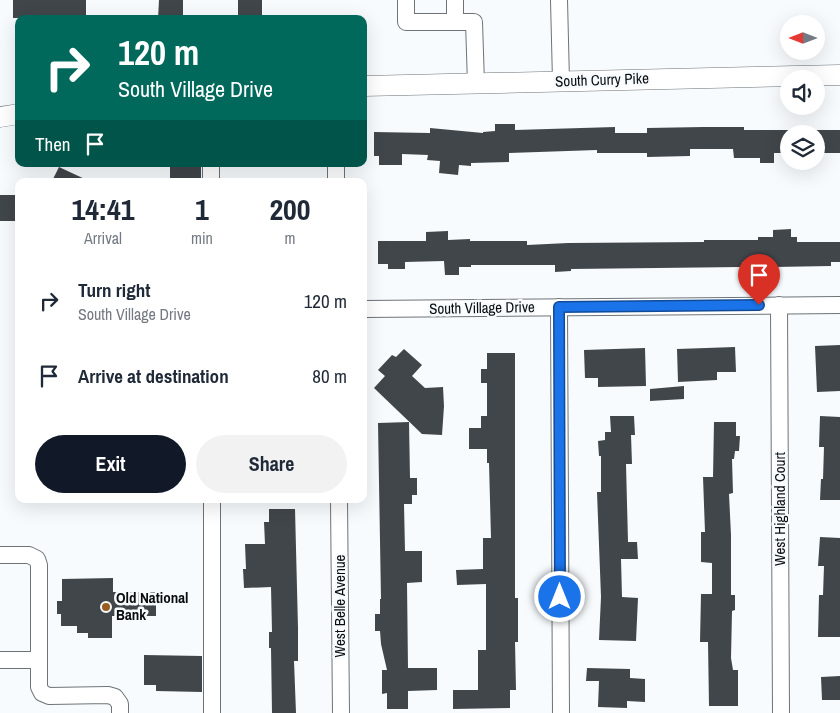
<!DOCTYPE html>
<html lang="en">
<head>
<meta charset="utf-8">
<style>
	body { margin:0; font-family:"Archivo Narrow",sans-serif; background:#f2f2f3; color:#1f2937; height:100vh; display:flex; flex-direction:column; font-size:19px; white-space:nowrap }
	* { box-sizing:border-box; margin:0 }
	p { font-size:16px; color:#747a83 }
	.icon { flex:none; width:28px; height:28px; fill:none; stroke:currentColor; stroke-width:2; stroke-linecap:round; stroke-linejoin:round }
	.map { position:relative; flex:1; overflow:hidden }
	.sheet { position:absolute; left:15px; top:178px; width:352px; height:325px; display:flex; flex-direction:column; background:#fff; border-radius:10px; box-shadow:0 5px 20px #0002 }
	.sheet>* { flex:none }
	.guide { position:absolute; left:15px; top:15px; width:352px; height:152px; border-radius:10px; box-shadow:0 5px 20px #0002; background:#00695c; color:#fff; overflow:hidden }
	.needle { width:32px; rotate:270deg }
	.fabs { position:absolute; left:780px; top:15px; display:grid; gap:10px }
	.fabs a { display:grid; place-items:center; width:45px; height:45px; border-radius:50%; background:#fff; box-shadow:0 5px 20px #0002; font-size:25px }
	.pin { position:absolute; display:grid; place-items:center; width:42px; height:42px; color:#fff; margin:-51px -21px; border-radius:50% 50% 50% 0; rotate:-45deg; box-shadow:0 0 5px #0007 }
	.pin .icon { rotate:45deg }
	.me { position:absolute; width:55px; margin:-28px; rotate:0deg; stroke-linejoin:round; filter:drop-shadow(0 0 4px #0008) }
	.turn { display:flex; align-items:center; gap:18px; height:105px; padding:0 20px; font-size:22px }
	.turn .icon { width:65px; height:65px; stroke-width:2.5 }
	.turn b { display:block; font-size:35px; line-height:42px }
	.then { display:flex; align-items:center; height:48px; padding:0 20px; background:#0003; gap:10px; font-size:19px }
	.eta { display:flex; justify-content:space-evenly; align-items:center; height:85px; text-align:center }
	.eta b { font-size:30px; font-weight:700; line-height:35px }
	.cta { display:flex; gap:10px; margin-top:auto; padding:10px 20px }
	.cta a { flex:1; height:58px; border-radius:30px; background:#111827; color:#fff; font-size:20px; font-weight:700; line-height:58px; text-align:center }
	.cta a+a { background:#f2f2f3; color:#1f2937 }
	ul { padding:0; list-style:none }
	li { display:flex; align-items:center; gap:15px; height:75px; padding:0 20px }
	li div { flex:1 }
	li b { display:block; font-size:19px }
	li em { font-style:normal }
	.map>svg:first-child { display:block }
</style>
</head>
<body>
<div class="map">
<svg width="840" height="713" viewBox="0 0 840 713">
	<rect width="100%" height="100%" fill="#f7fbfe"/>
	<g fill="#41464b">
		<polygon points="13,0 86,0 86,17 13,18"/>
		<polygon points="159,0 183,0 183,19 158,19"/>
		<rect x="238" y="0" width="24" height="19"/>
		<polygon points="495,124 515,124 515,130 615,127 615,133 647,133 647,128 703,127 744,127 744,130 789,130 789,153 774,153 774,163 760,163 760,158 734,158 733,149 690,149 690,156 647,157 647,153 597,153 597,150 509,153 509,162 471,163 471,166 459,165 458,175 439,173 440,161 427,160 428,155 402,154 402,165 379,165 379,156 374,156 374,132 430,133 430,128 483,133 483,132 495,131"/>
		<rect x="816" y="130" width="24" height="23"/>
		<rect x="170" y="164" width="31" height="17"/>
		<polygon points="59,167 89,181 52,181"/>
		<rect x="0" y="195" width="19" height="26"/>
		<polygon points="791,229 791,237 797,237 797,242 840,242 840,262 831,262 831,266 774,267 774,261 742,262 742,267 571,269 571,271 555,272 555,265 471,265 471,267 459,267 459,275 445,275 444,261 405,262 405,269 388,269 388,264 378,264 378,241 426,241 426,232 448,231 448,240 470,239 470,241 527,241 527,245 568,243 704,242 704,240 758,240 758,237 773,237 773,230"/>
		<polygon points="840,345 840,391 817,392 815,346"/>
		<polygon points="735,347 736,372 717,372 717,380 678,382 677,349"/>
		<polygon points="645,348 646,386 598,387 598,378 585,378 584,350"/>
		<polygon points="404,349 422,365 412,376 425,388 443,387 444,406 442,435 422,434 374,388 385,376 378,370 392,355 396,357"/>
		<polygon points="487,353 515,353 515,598 518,598 518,642 515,642 516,690 510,690 510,708 453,709 453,690 478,690 478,650 486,650 486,584 457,585 456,570 483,569 483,538 491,538 489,463 487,463 487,449 469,449 469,428 481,428 481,416 487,416 487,383 481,383 481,369 487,369"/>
		<polygon points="684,386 684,399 650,401 650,389"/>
		<polygon points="610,416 634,416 635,435 631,435 632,464 626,464 628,542 637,542 638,559 621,559 622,597 638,598 636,641 599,640 601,597 597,492 601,492 601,456 599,456 598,441 605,440 605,432 611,432"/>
		<polygon points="820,416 840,417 840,500 820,500 821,479 823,479 824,447 819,447"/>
		<polygon points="409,422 410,478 417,478 417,495 412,495 412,504 404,504 405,551 422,551 422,582 407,583 408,668 437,668 437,690 408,691 408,709 387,709 387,693 382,694 382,670 387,670 381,644 380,631 375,631 375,614 380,614 380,599 381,599 378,423"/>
		<polygon points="714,422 736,422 736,436 740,436 739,451 735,451 734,459 732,459 733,493 729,494 731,535 731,595 735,595 735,610 732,611 731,658 733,670 738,670 738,706 709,706 708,642 700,642 701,594 712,594 712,563 701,562 701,532 705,532 703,477 713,477"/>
		<polygon points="269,509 295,509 298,628 298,661 294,661 296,713 272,713 271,648 269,648 269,632 272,632 271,587 244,588 243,569 246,569 245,544 265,544 264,522 269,522"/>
		<polygon points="820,537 840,538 840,637 818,637 819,595 823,595 824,566 818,566"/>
		<polygon points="113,578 113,592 156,592 156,616 112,616 112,638 88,638 88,633 77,633 77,626 61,626 61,614 57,614 57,601 62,601 62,579"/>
		<polygon points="144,655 202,656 202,692 156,691 156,685 144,685"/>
		<polygon points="587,668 630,669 630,678 645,679 645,702 627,701 627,708 598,707 599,681 586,681"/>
		<polygon points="840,676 840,700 822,700 821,677"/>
	</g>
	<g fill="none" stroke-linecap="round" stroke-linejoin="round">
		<g stroke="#6d7377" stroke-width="18">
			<g id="minor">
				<polyline points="406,0 406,22 474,22 476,84"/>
				<polyline points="455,0 455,22"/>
				<polyline points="559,0 561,81"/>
				<polyline points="336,164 336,181"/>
				<polyline points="211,181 211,164"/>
				<polyline points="779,305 781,713"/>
				<polyline points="559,307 561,713"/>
				<polyline points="364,309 840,305"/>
				<polyline points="212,499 212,713"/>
				<polyline points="339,499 341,713"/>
				<polyline points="0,555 29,555 37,559 39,565 39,687 42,693 49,696 108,695 115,697 120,704 120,713"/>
				<polyline points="0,660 39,660"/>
			</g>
		</g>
		<g stroke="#6d7377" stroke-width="21">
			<g id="major">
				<polyline points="364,86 840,75"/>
				<polyline points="0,117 19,114"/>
			</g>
		</g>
		<use href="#minor" stroke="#fff" stroke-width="16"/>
		<use href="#major" stroke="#fff" stroke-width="20"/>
	</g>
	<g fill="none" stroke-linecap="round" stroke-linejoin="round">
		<g stroke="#114b97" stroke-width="12">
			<polyline id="route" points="560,597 559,307 759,305"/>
		</g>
		<use href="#route" stroke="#1a73e8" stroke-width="9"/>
	</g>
	<circle fill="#995c20" stroke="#f7fbfe" stroke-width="2" cx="106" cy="607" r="5"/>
	<g text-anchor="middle" stroke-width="5" stroke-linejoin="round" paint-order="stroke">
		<g font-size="15" fill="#0a0c0e" stroke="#f7fbfe">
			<text transform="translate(602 80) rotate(-2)" y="5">South Curry Pike</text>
			<text transform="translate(482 308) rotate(-1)" y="5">South Village Drive</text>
			<text transform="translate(780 509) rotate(-90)" y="5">West Highland Court</text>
			<text transform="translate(340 606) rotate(-90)" y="5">West Belle Avenue</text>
		</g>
		<g font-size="15" font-weight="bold" fill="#0a0c0e" stroke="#f7fbfe" text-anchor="start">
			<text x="116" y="603">Old National<tspan x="116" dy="17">Bank</tspan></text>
		</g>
	</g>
</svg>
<div class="fabs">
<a><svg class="needle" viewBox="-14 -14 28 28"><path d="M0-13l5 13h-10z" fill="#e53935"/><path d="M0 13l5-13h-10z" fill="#747a83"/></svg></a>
<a><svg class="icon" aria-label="sound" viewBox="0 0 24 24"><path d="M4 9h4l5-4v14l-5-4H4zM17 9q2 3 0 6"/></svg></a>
<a><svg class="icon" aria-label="layers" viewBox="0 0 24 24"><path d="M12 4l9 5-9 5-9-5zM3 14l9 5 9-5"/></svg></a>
</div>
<div class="pin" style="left:759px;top:305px;background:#d93025"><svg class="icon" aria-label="arrive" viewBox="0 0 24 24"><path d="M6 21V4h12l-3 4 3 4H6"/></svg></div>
<svg class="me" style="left:560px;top:597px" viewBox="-20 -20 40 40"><circle r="17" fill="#1a73e8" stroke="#fff" stroke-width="3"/><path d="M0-11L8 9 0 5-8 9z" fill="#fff"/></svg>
<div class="guide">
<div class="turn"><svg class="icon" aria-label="right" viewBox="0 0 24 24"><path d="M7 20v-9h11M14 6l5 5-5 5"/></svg><div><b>120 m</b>South Village Drive</div></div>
<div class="then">Then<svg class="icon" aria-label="arrive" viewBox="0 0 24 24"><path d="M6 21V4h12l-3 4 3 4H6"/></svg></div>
</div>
<section class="sheet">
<div class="eta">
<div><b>14:41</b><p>Arrival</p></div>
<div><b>1</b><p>min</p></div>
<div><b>200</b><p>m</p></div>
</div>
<ul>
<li><svg class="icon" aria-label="right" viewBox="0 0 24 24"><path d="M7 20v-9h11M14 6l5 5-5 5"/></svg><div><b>Turn right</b><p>South Village Drive</p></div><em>120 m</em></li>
<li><svg class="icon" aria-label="arrive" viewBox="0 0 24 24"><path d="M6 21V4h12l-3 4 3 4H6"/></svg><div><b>Arrive at destination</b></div><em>80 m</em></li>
</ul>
<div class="cta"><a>Exit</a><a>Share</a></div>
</section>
</div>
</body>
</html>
